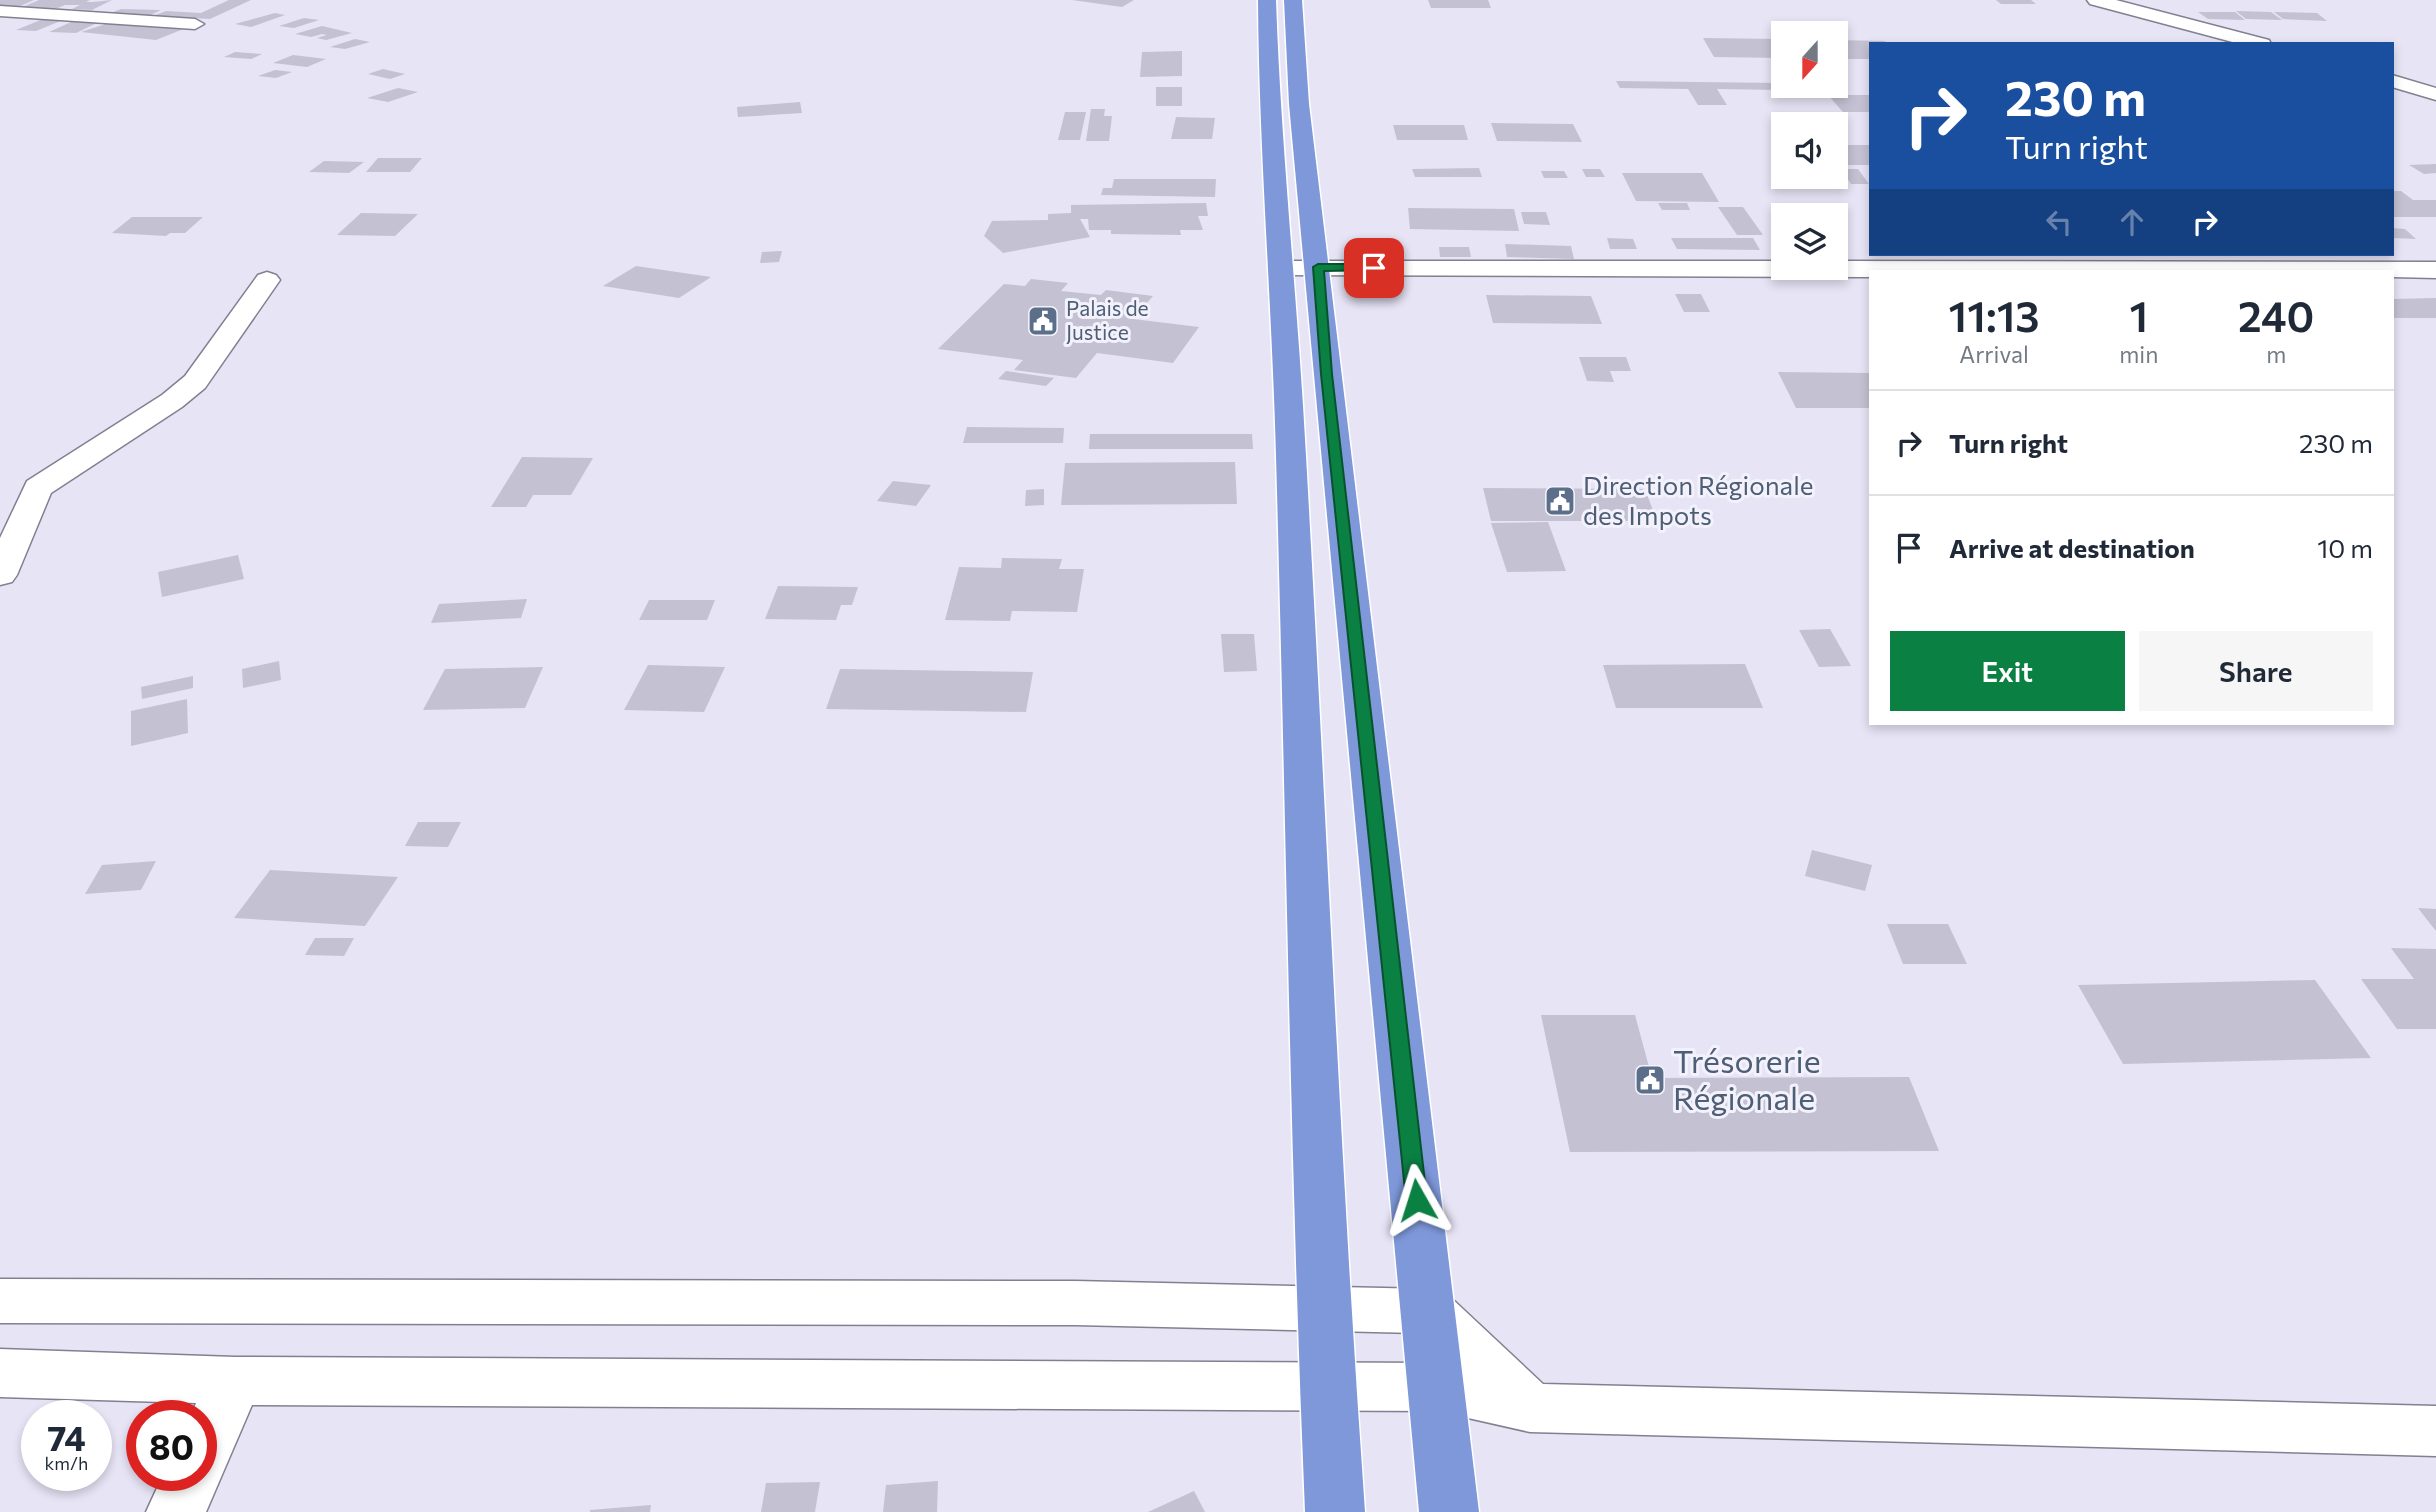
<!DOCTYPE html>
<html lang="en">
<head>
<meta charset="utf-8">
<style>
	body { margin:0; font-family:Commissioner,sans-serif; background:#f6f6f7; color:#1f2937; height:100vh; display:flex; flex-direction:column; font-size:26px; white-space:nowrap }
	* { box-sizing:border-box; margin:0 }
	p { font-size:23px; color:#747a83 }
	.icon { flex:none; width:38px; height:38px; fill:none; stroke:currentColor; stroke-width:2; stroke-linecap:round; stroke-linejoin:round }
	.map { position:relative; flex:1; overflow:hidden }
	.panel { position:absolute; left:1869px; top:270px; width:525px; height:455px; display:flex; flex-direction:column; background:#fff; border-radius:0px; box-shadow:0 4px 10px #0003 }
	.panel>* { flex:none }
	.guide { position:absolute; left:1869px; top:42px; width:525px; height:214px; border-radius:0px; box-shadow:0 4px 10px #0003; background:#1a4fa0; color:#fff; overflow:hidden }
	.needle { width:46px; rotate:201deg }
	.fabs { position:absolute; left:1771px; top:21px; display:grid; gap:14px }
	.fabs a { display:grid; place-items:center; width:77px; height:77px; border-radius:0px; background:#fff; box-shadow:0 4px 10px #0003; font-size:35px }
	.speed { position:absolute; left:21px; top:1400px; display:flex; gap:14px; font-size:35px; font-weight:700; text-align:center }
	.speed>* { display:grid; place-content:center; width:91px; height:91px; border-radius:50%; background:#fff; box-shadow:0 4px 10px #0003; line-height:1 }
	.speed small { font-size:18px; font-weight:400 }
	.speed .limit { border:10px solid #d22; background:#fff; color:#111 }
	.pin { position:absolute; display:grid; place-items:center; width:60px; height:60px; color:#fff; margin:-30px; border-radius:14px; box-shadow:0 4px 10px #0006 }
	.me { position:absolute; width:77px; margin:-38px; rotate:354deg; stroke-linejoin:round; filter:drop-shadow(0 0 5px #0008) }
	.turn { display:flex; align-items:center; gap:24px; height:147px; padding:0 21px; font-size:32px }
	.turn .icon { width:91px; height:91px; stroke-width:2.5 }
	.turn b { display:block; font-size:49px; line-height:60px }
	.lanes { display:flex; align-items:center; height:66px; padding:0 21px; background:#0003; justify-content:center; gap:35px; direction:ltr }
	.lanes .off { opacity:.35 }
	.eta { display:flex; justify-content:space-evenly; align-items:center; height:119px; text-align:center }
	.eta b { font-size:42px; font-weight:600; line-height:49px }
	.button { display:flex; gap:14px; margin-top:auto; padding:14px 21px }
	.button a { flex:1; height:80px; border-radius:0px; background:#0b8043; color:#fff; font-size:28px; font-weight:600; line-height:80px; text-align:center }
	.button a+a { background:#f6f6f7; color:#1f2937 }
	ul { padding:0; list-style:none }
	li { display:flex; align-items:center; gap:21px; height:105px; padding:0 21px; border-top:2px solid #e0e1e3 }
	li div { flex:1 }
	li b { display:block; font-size:26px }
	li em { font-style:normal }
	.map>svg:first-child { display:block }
</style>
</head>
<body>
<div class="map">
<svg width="2436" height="1512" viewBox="0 0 2436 1512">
	<rect width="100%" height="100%" fill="#e6e4f5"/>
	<g fill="#c4c2d2">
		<polygon points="0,0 34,0 16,8 0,7"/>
		<polygon points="39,0 90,0 86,2 93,2 112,0 92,10 72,9 80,5 65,5 53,10 18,9"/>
		<polygon points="229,0 251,0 210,19 153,16 166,11 201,13"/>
		<polygon points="1072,0 1134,0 1122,7"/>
		<polygon points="1428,0 1488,0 1491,8 1431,8"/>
		<polygon points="1996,0 2031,0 2036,4 2001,4"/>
		<polygon points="121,9 161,10 148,16 108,14"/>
		<polygon points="2236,11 2271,12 2282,20 2246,19"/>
		<polygon points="2198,12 2235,12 2245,20 2208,19"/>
		<polygon points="2274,12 2317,13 2327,21 2283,19"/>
		<polygon points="275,13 285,15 251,27 235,24"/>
		<polygon points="82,17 97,18 88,22 99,22 76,33 49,32"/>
		<polygon points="304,18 319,20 294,28 279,26"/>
		<polygon points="43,19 63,20 36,31 16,30"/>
		<polygon points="121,19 191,26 156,40 81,32"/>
		<polygon points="322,26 352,33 326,40 317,38 327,35 322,34 311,37 295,34"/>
		<polygon points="1703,38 1783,39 1783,58 1714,57"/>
		<polygon points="355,39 370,42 345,49 330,47"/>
		<polygon points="1836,40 1885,41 1887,44 1871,44 1871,59 1836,59"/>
		<polygon points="1182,51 1182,76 1140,77 1142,52"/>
		<polygon points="235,52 262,54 251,59 224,57"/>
		<polygon points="293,55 326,59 307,67 273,63"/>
		<polygon points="383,69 405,74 390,79 368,74"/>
		<polygon points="275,70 292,72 276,78 258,76"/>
		<polygon points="1616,81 1781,83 1786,90 1717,89 1727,105 1698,105 1688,89 1620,88"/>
		<rect x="1156" y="87" width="26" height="19"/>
		<polygon points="398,88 418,92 388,102 367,98"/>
		<polygon points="1828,95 1871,95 1871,112 1843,112"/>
		<polygon points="800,102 802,113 738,117 737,107"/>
		<polygon points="1091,109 1105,109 1104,116 1112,116 1109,141 1086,141"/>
		<polygon points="1065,112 1086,112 1080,140 1058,140"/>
		<polygon points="1176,117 1215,118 1212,139 1171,139"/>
		<polygon points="1491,123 1573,124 1582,142 1497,141"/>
		<polygon points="1393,125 1464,125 1468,140 1397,140"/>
		<polygon points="1836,145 1871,145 1871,165 1841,165 1836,157"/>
		<polygon points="378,158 422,158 410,172 366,172"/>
		<polygon points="324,161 364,162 349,173 309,172"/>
		<polygon points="2436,164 2436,173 2424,174 2409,165"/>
		<polygon points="1479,168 1482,177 1415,177 1412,169"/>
		<polygon points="1582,169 1600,169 1605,177 1586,177"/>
		<polygon points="1841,169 1858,169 1869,184 1851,184"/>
		<polygon points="1541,171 1564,171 1568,178 1544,178"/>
		<polygon points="1622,173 1702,173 1719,202 1636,201"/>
		<polygon points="1114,179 1216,179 1215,197 1101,195 1103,188 1112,188"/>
		<polygon points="2392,191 2401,191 2413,200 2436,200 2436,217 2392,217"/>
		<polygon points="1206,203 1208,216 1198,216 1203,230 1180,230 1181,235 1111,234 1111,230 1089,230 1088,219 1080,219 1090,237 1003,253 984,236 992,221 1048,220 1048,214 1071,213 1071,205"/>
		<polygon points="1658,203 1687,203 1690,210 1662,210"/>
		<polygon points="1718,207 1743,207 1763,235 1737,235"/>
		<polygon points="1408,208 1514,209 1519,231 1410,229"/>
		<polygon points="1521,212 1546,212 1550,225 1524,224"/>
		<polygon points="361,213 418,214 395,236 337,235"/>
		<polygon points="132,217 203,217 185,233 170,233 166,236 112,233"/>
		<polygon points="2392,228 2405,229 2416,239 2392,238"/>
		<polygon points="1607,238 1633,239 1637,249 1610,249"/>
		<polygon points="1671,238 1753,238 1760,250 1677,249"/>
		<polygon points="1505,244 1571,246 1574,259 1507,257"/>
		<polygon points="1439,247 1469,247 1471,257 1440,257"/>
		<polygon points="782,251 779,262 760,263 762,252"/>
		<polygon points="636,266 711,277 679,298 603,286"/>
		<polygon points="1031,279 1068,283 1061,291 1101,295 1106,290 1153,296 1133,319 1199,327 1173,363 1097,353 1076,378 1014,370 1023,360 938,349 1004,284 1025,286"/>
		<polygon points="1675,294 1701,294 1710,312 1684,312"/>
		<polygon points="1486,295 1591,296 1602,324 1493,323"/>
		<polygon points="2436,298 2436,318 2392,318 2392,299"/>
		<polygon points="1579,357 1626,357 1631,371 1610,371 1614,382 1587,381"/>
		<polygon points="1006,371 1054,378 1046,386 998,379"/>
		<polygon points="1778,372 1871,373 1871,408 1796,408"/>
		<polygon points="967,427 1064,428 1063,443 963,443"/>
		<polygon points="1090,434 1252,434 1253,449 1089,449"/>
		<polygon points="522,457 593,458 571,495 533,495 526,507 491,507"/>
		<polygon points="1235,462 1237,504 1061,505 1065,463"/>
		<polygon points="893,481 931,485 916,506 877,501"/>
		<polygon points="1483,488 1645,489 1657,521 1491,521"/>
		<polygon points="1044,489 1044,505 1025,506 1026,490"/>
		<polygon points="1548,522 1566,571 1507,572 1491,523"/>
		<polygon points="238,555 244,579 162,597 158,572"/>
		<polygon points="1002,558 1062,559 1059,569 1084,569 1077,612 1012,611 1010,621 945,620 959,567 1001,568"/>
		<polygon points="778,586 858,587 852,605 841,605 836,620 765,619"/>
		<polygon points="527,599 521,618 431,623 439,604"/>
		<polygon points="649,600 715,600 707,620 639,620"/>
		<polygon points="1830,629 1851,666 1819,667 1799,630"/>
		<polygon points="1221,634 1254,634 1257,671 1224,672"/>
		<polygon points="279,661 281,680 243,688 242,669"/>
		<polygon points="1745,664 1763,708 1616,708 1603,665"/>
		<polygon points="648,665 725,667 704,712 624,710"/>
		<polygon points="543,667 525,708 423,710 445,669"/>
		<polygon points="840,669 1033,672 1026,712 826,709"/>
		<polygon points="193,676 193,688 142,699 141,687"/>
		<polygon points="187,699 188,733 131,746 131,711"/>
		<polygon points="418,822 461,822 448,847 405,846"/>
		<polygon points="1812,850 1872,865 1865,891 1805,876"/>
		<polygon points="156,861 141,890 85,894 102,865"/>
		<polygon points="270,870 398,877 365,926 234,918"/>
		<polygon points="2418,908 2436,909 2436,931 2428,921"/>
		<polygon points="1887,924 1948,924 1967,964 1903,964"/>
		<polygon points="315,938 354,938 344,956 305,955"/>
		<polygon points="2391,948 2436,949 2436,1029 2397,1029 2361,979 2414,979"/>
		<polygon points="2315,980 2371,1058 2123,1064 2078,985"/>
		<polygon points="1541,1015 1635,1015 1652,1078 1909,1077 1939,1151 1570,1152"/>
		<polygon points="938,1481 937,1512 883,1512 886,1485"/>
		<polygon points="820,1482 815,1512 761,1512 766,1483"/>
		<polygon points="1194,1491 1205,1512 1148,1512"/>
		<polygon points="651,1505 650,1512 590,1512 590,1510"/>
	</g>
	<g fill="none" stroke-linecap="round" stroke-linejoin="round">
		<g stroke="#828090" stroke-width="3">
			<g id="minor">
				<polygon points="2087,0 2116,0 2269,40 2271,44 2240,44 2090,4"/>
				<polygon points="0,6 195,19 204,24 195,29 0,16"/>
				<polygon points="2392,75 2436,88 2436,100 2392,87"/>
				<polygon points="1281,261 1783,261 1783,268 1836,268 1836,261 2436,262 2436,278 2392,277 2392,271 1871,271 1871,277 1281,275 1272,273 1269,268 1272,263"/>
				<polygon points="267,272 276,275 280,280 205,388 182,407 51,493 17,575 12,582 0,585 0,538 27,481 162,395 185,376 258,275"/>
				<polygon points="0,1279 1075,1281 1429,1289 1448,1295 1543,1384 2436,1406 2436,1456 1530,1432 1437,1411 252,1405 206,1512 146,1512 163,1475 201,1475 201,1416 191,1416 196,1403 0,1397 0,1349 235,1357 1437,1363 1450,1366 1416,1333 1075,1325 0,1323"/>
			</g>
		</g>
		<g stroke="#fff" stroke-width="3">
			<g id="highway">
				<path d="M1258 0H1276C1281 152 1298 304 1306 456 1326 808 1340 1160 1365 1512H1305C1290 1160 1286 808 1276 456 1272 304 1259 152 1258 0Z"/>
				<polygon points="1284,0 1302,0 1309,104 1479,1512 1419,1512 1289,104"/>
			</g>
		</g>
		<use href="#minor" fill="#fff" fill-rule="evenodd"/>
		<use href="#highway" fill="#7e98da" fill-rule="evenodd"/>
	</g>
	<polygon fill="#0b8043" stroke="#07532c" stroke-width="2" points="1374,264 1378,265 1378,270 1324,271 1332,374 1427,1200 1424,1206 1417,1209 1409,1206 1406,1200 1321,374 1313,267 1318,264"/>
	<defs>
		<g id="civic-square" transform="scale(1.575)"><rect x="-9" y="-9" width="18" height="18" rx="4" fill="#5c6f8a" stroke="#f3f2fc"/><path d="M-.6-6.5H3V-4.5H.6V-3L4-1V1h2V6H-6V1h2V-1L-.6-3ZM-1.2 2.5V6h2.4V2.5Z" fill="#fff"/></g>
	</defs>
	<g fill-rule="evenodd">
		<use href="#civic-square" x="1043" y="321"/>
		<use href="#civic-square" x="1560" y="501"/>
		<use href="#civic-square" x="1650" y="1080"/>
	</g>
	<g text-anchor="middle" stroke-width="6" stroke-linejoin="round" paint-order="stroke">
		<g font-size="21" fill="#4e5e75" stroke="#f3f2fc" text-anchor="start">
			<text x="1066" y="316">Palais de<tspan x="1066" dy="24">Justice</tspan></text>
		</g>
		<g font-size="26" fill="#4e5e75" stroke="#f3f2fc" text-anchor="start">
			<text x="1583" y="495">Direction Régionale<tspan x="1583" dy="30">des Impots</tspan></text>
		</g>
		<g font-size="32" fill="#4e5e75" stroke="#f3f2fc" text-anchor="start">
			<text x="1673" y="1073">Trésorerie<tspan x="1673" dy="37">Régionale</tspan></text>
		</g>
	</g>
</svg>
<div class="fabs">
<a><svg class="needle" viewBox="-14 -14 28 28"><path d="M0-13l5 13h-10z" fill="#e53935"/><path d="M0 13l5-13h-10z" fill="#747a83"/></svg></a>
<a><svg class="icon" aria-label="sound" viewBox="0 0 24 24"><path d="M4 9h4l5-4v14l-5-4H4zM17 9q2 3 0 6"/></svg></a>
<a><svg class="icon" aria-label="layers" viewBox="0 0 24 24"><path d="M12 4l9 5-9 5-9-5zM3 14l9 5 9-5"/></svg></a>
</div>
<div class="speed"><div>74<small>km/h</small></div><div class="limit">80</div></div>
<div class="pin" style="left:1374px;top:268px;background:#d93025"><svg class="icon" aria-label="arrive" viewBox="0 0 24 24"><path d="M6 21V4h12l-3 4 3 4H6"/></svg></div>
<svg class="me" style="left:1417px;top:1200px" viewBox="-20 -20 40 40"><path d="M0-17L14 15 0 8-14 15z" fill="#0b8043" stroke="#fff" stroke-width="4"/></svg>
<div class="guide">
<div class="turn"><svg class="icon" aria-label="right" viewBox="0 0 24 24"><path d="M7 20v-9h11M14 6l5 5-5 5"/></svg><div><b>230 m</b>Turn right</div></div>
<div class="lanes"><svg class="icon off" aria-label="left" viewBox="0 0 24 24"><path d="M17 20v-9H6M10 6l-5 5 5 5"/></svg><svg class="icon off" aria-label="ahead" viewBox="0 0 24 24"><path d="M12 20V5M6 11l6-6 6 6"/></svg><svg class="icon" aria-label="right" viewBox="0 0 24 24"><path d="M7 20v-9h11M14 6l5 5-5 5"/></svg></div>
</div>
<section class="panel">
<div class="eta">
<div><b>11:13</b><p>Arrival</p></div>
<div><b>1</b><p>min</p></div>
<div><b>240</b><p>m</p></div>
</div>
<ul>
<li><svg class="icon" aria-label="right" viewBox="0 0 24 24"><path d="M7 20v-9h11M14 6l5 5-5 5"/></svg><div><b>Turn right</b></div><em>230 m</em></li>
<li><svg class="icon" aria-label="arrive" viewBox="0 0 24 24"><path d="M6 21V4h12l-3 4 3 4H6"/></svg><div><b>Arrive at destination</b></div><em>10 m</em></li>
</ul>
<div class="button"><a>Exit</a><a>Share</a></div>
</section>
</div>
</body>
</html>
